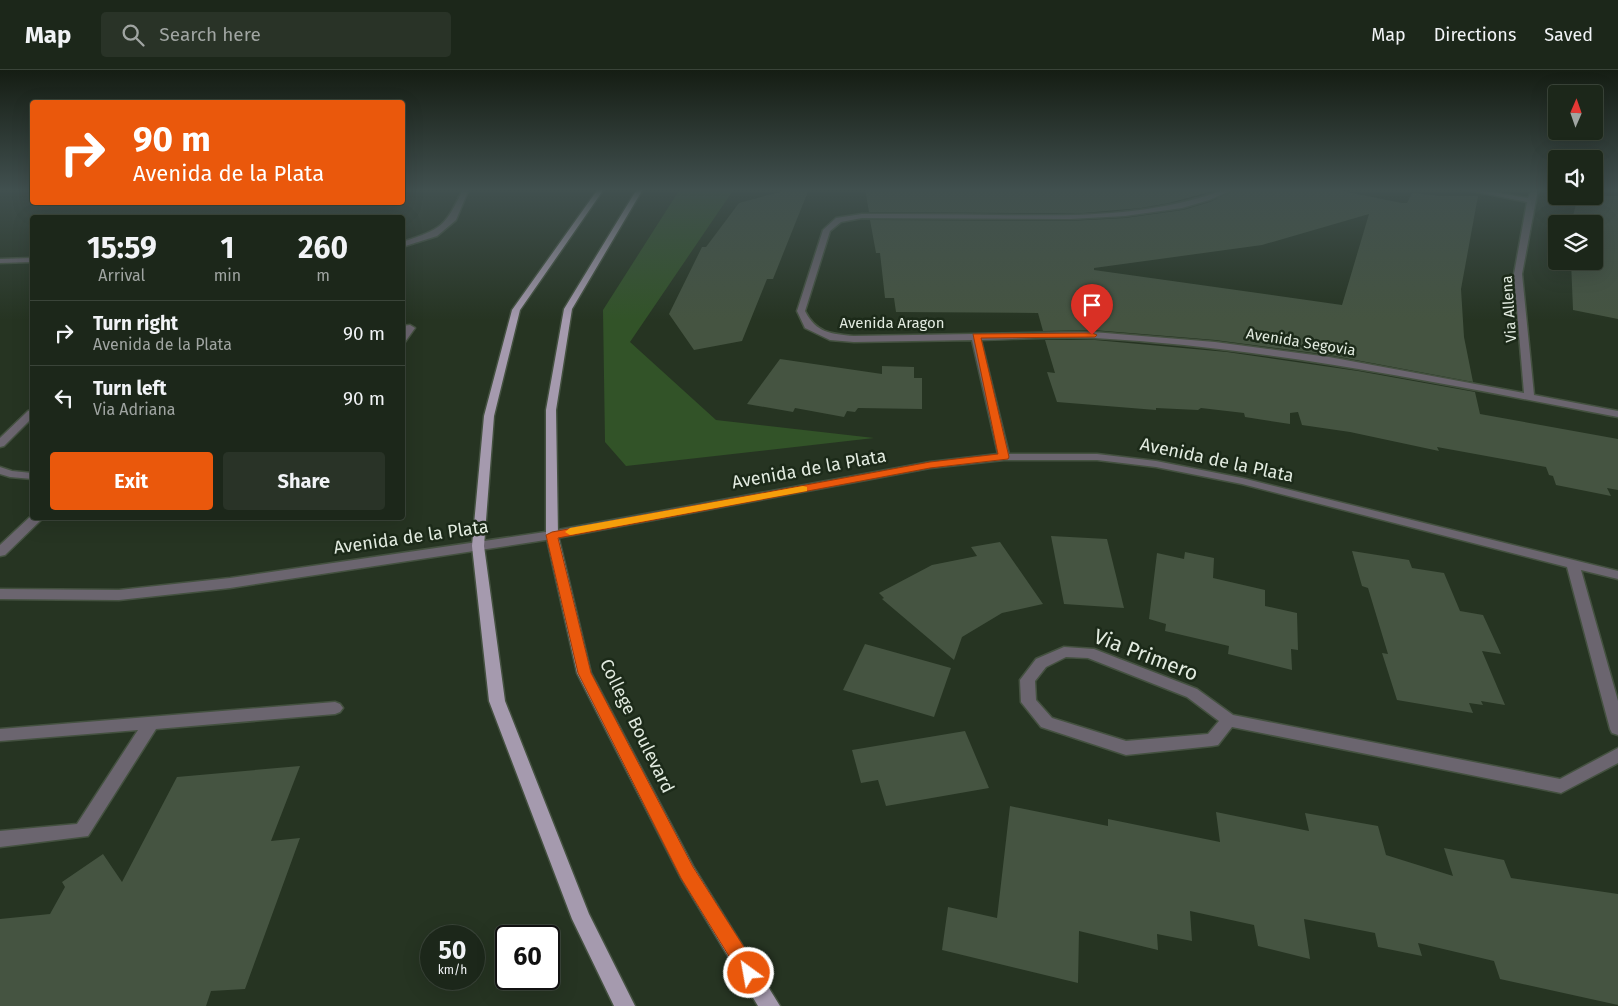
<!DOCTYPE html>
<html lang="en">
<head>
<meta charset="utf-8">
<style>
	body { margin:0; font-family:"Fira Sans",sans-serif; background:#293327; color:#f1f3f6; height:100vh; display:flex; flex-direction:column; font-size:19px; white-space:nowrap }
	* { box-sizing:border-box; margin:0 }
	p { font-size:16px; color:#a0a5a2 }
	.icon { flex:none; width:28px; height:28px; fill:none; stroke:currentColor; stroke-width:2; stroke-linecap:round; stroke-linejoin:round }
	.map { position:relative; flex:1; overflow:hidden }
	.drawer { position:absolute; left:30px; top:145px; width:375px; height:305px; display:flex; flex-direction:column; background:#1c271a; border-radius:5px; box-shadow:0 5px 20px #0002,0 0 0 1px #3a4439 }
	.drawer>* { flex:none }
	.hud { position:absolute; left:30px; top:30px; width:375px; height:105px; border-radius:5px; box-shadow:0 5px 20px #0002,0 0 0 1px #3a4439; background:#ea580c; color:#fff; overflow:hidden }
	.needle { width:32px; rotate:2deg }
	.tools { position:absolute; left:1548px; top:15px; display:grid; gap:10px }
	.tools a { display:grid; place-items:center; width:55px; height:55px; border-radius:5px; background:#1c271a; box-shadow:0 5px 20px #0002,0 0 0 1px #3a4439; font-size:25px }
	.speed { position:absolute; left:420px; top:855px; display:flex; gap:10px; font-size:25px; font-weight:700; text-align:center }
	.speed>* { display:grid; place-content:center; width:65px; height:65px; border-radius:50%; background:#1c271a; box-shadow:0 5px 20px #0002,0 0 0 1px #3a4439; line-height:1 }
	.speed small { font-size:12px; font-weight:400 }
	.speed .limit { border:2px solid #111; border-radius:8px; background:#fff; color:#111 }
	.pin { position:absolute; display:grid; place-items:center; width:42px; height:42px; color:#fff; margin:-51px -21px; border-radius:50% 50% 50% 0; rotate:-45deg; box-shadow:0 0 5px #0007 }
	.pin .icon { rotate:45deg }
	.me { position:absolute; width:55px; margin:-28px; rotate:328deg; stroke-linejoin:round; filter:drop-shadow(0 0 4px #0008) }
	.turn { display:flex; align-items:center; gap:18px; height:105px; padding:0 20px; font-size:22px }
	.turn .icon { width:65px; height:65px; stroke-width:2.5 }
	.turn b { display:block; font-size:35px; line-height:42px }
	.eta { display:flex; justify-content:space-evenly; align-items:center; height:85px; text-align:center }
	.eta b { font-size:30px; font-weight:700; line-height:35px }
	.action { display:flex; gap:10px; margin-top:auto; padding:10px 20px }
	.action a { flex:1; height:58px; border-radius:5px; background:#ea580c; color:#fff; font-size:20px; font-weight:700; line-height:58px; text-align:center }
	.action a+a { background:#293327; color:#f1f3f6 }
	ul { padding:0; list-style:none }
	li { display:flex; align-items:center; gap:15px; height:65px; padding:0 20px; border-top:1px solid #3a4439 }
	li div { flex:1 }
	li b { display:block; font-size:19px }
	li em { font-style:normal }
	header { display:flex; align-items:center; gap:30px; box-sizing:border-box; height:70px; padding:0 25px; background:#1c271a; border-bottom:1px solid #3a4439 }
	header strong { font-size:24px }
	nav { display:flex; gap:28px; margin-inline-start:auto; font-size:18px }
	.search { width:350px; height:45px; background:#293327; display:flex; align-items:center; gap:12px; box-sizing:border-box; padding:0 18px; border-radius:5px; color:#a0a5a2; font-size:19px }
	.map>svg:first-child { display:block }
</style>
</head>
<body>
<header>
<strong>Map</strong>
<div class="search"><svg class="icon" aria-label="search" viewBox="0 0 24 24"><circle cx="10" cy="10" r="6"/><path d="M15 15l6 6"/></svg>Search here</div>
<nav><a>Map</a><a>Directions</a><a>Saved</a></nav>
</header>
<div class="map">
<svg width="1618" height="936" viewBox="0 0 1618 936">
	<rect width="100%" height="100%" fill="#263422"/>
	<polygon fill="#325328" points="680,119 734,119 630,272 716,350 874,368 626,396 605,372 603,240"/>
	<g fill="#455441" fill-rule="evenodd">
		<polygon points="791,119 809,119 773,209 767,209 742,271 694,280 669,244 702,177 706,177 739,133"/>
		<polygon points="865,119 1220,119 1169,133 1141,138 1083,143 1025,143 869,142"/>
		<path d="M1237 119H1332L1402 133H1407L1412 123 1440 126H1478L1461 219 1464 267 1473 312 1329 285 1215 270 1093 260 1043 261 1038 243 896 242 894 228H885L880 183H876L870 150 1070 151 1125 148 1183 140 1210 132ZM1369 144 1342 235 1094 200V198L1262 175Z"/>
		<polygon points="1578,126 1618,126 1618,249 1573,240 1571,191 1594,191 1594,154 1571,154"/>
		<polygon points="1045,270 1095,270 1227,282 1358,301 1475,322 1480,344 1618,369 1618,420 1607,418 1611,426 1556,415 1553,406 1549,405 1546,397 1437,377 1439,381 1350,362 1302,355 1298,342 1290,343 1290,354 1245,347 1244,343 1201,338 1198,340 1156,338 1156,340 1057,332 1047,302 1055,303"/>
		<polygon points="780,289 882,304 882,296 914,297 914,308 922,308 922,339 858,338 855,342 847,341 844,347 795,338 793,342 747,334"/>
		<polygon points="1051,466 1107,469 1124,538 1064,534"/>
		<polygon points="1000,472 1043,534 1002,543 962,567 954,590 882,529 884,528 879,523 932,495 977,486 971,477"/>
		<polygon points="1352,481 1409,490 1412,498 1444,503 1460,541 1483,545 1501,584 1482,581 1505,635 1481,631 1483,635 1469,633 1473,643 1397,630 1382,583 1388,584 1368,518 1362,516"/>
		<polygon points="1185,482 1214,488 1213,508 1265,520 1265,536 1297,543 1298,580 1291,579 1292,600 1228,584 1229,576 1165,561 1166,554 1149,549 1157,483 1184,489"/>
		<polygon points="865,574 951,598 934,647 843,620"/>
		<polygon points="965,661 989,718 886,736 878,710 861,713 852,680"/>
		<polygon points="300,696 271,771 300,768 245,919 211,921 206,936 0,936 0,849 50,844 65,817 62,812 103,784 122,812 177,707"/>
		<polygon points="1010,736 1108,756 1108,749 1220,772 1216,742 1309,761 1305,743 1378,756 1386,785 1453,806 1444,778 1504,790 1511,808 1618,824 1618,935 1500,909 1494,891 1418,873 1422,886 1378,877 1375,863 1304,849 1310,889 1258,876 1254,855 1190,841 1192,871 1157,864 1158,880 1079,861 1078,913 942,880 948,837 997,848"/>
	</g>
	<g fill="none" stroke-linecap="round" stroke-linejoin="round">
		<g stroke="#445140" stroke-width="3">
			<g id="minor">
				<path d="M463 119H469L456 150 437 166 402 177V172C442 159 445 157 463 119Z"/>
				<path d="M1226 119H1235L1209 130 1182 138 1125 146 1070 149 862 148 841 152 830 161 805 241C816 263 831 264 854 266L1093 262 1215 272 1329 287 1524 323 1514 204 1527 132 1462 119H1475L1528 128 1532 119H1538L1522 204 1534 325 1618 341V347C1444 314 1273 278 1095 268 1058 266 1019 269 981 270L1009 384H1097L1156 391 1242 408 1618 501V509L1581 500 1618 631V665L1612 663 1610 659 1567 497 1242 414 1156 397 1097 390H1004L930 398 552 469 230 518 119 530 0 529V519L119 520 230 508 552 461 930 392 998 384 972 270 854 272 830 270 805 258 797 241 823 160 836 148 862 144C907 144 951 144 996 145 1074 146 1152 147 1226 119Z"/>
				<polygon points="32,188 32,192 0,193 0,189"/>
				<polygon points="410,255 415,258 405,272 402,273 402,256"/>
				<polygon points="32,340 32,348 4,376 0,377 0,368 28,341"/>
				<polygon points="0,397 12,401 32,403 32,409 10,407 0,404"/>
				<polygon points="32,445 32,448 43,448 5,485 0,486 0,475"/>
				<path d="M1064 577 1094 579 1197 619 1233 645 1560 709 1618 678V693L1561 723 1232 657 1218 675 1212 676 1126 685 1041 657 1021 632 1020 610 1036 589ZM1066 587 1088 588 1187 627 1219 651 1208 664 1126 671 1052 648 1036 630 1035 611 1046 597Z"/>
				<polygon points="335,632 340,634 343,638 340,642 335,644 156,659 88,766 0,777 0,761 77,754 138,660 0,671 0,659"/>
			</g>
		</g>
		<g stroke="#445140" stroke-width="3">
			<g id="major">
				<polygon points="598,119 604,119 520,240 494,346 484,476 505,631 589,844 635,936 614,936 572,849 489,631 472,476 484,346 512,240"/>
				<polygon points="637,119 643,119 572,239 556,340 558,465 591,603 693,796 780,936 758,936 681,808 577,603 546,465 546,340 564,239"/>
			</g>
		</g>
		<use href="#minor" fill="#6b656f" fill-rule="evenodd"/>
		<use href="#major" fill="#a59aae" fill-rule="evenodd"/>
	</g>
	<linearGradient id="sky" x2="0" y2="1"><stop stop-color="#151d13"/><stop offset="0.48" stop-color="#41504f"/><stop offset="1" stop-color="#41504f" stop-opacity="0"/></linearGradient>
	<rect width="1618" height="250" fill="url(#sky)"/>
	<polygon fill="#ea580c" stroke="#983908" points="1092,263 1097,265 1095,267 981,268 1009,387 1008,389 930,398 558,468 591,603 693,797 756,896 758,903 756,909 749,912 743,909 681,808 578,603 546,465 552,462 930,392 998,384 973,264"/>
	<polygon fill="#f59e0b" points="803,416 807,417 807,421 570,465 565,462 570,458"/>
	<g text-anchor="middle" stroke-width="5" stroke-linejoin="round" paint-order="stroke">
		<g font-size="15" fill="#e2ebe0" stroke="#1c2a19">
			<text transform="translate(1509 239) rotate(-94)" y="5">Via Allena</text>
			<text x="892" y="258">Avenida Aragon</text>
			<text transform="translate(1301 272) rotate(9)" y="5">Avenida Segovia</text>
		</g>
		<g font-size="18" fill="#e2ebe0" stroke="#1c2a19">
			<text transform="translate(1217 390) rotate(12)" y="6">Avenida de la Plata</text>
			<text transform="translate(809 399) rotate(-10)" y="6">Avenida de la Plata</text>
			<text transform="translate(411 467) rotate(-8)" y="6">Avenida de la Plata</text>
			<text transform="translate(637 656) rotate(64)" y="6">College Boulevard</text>
		</g>
		<g font-size="21" fill="#e2ebe0" stroke="#1c2a19">
			<text transform="translate(1146 585) rotate(21)" y="7">Via Primero</text>
		</g>
	</g>
</svg>
<div class="tools">
<a><svg class="needle" viewBox="-14 -14 28 28"><path d="M0-13l5 13h-10z" fill="#e53935"/><path d="M0 13l5-13h-10z" fill="#a0a5a2"/></svg></a>
<a><svg class="icon" aria-label="sound" viewBox="0 0 24 24"><path d="M4 9h4l5-4v14l-5-4H4zM17 9q2 3 0 6"/></svg></a>
<a><svg class="icon" aria-label="layers" viewBox="0 0 24 24"><path d="M12 4l9 5-9 5-9-5zM3 14l9 5 9-5"/></svg></a>
</div>
<div class="speed"><div>50<small>km/h</small></div><div class="limit">60</div></div>
<div class="pin" style="left:1092px;top:265px;background:#d93025"><svg class="icon" aria-label="arrive" viewBox="0 0 24 24"><path d="M6 21V4h12l-3 4 3 4H6"/></svg></div>
<svg class="me" style="left:749px;top:903px" viewBox="-20 -20 40 40"><circle r="17" fill="#ea580c" stroke="#fff" stroke-width="3"/><path d="M0-11L8 9 0 5-8 9z" fill="#fff"/></svg>
<div class="hud">
<div class="turn"><svg class="icon" aria-label="right" viewBox="0 0 24 24"><path d="M7 20v-9h11M14 6l5 5-5 5"/></svg><div><b>90 m</b>Avenida de la Plata</div></div>
</div>
<section class="drawer">
<div class="eta">
<div><b>15:59</b><p>Arrival</p></div>
<div><b>1</b><p>min</p></div>
<div><b>260</b><p>m</p></div>
</div>
<ul>
<li><svg class="icon" aria-label="right" viewBox="0 0 24 24"><path d="M7 20v-9h11M14 6l5 5-5 5"/></svg><div><b>Turn right</b><p>Avenida de la Plata</p></div><em>90 m</em></li>
<li><svg class="icon" aria-label="left" viewBox="0 0 24 24"><path d="M17 20v-9H6M10 6l-5 5 5 5"/></svg><div><b>Turn left</b><p>Via Adriana</p></div><em>90 m</em></li>
</ul>
<div class="action"><a>Exit</a><a>Share</a></div>
</section>
</div>
</body>
</html>
